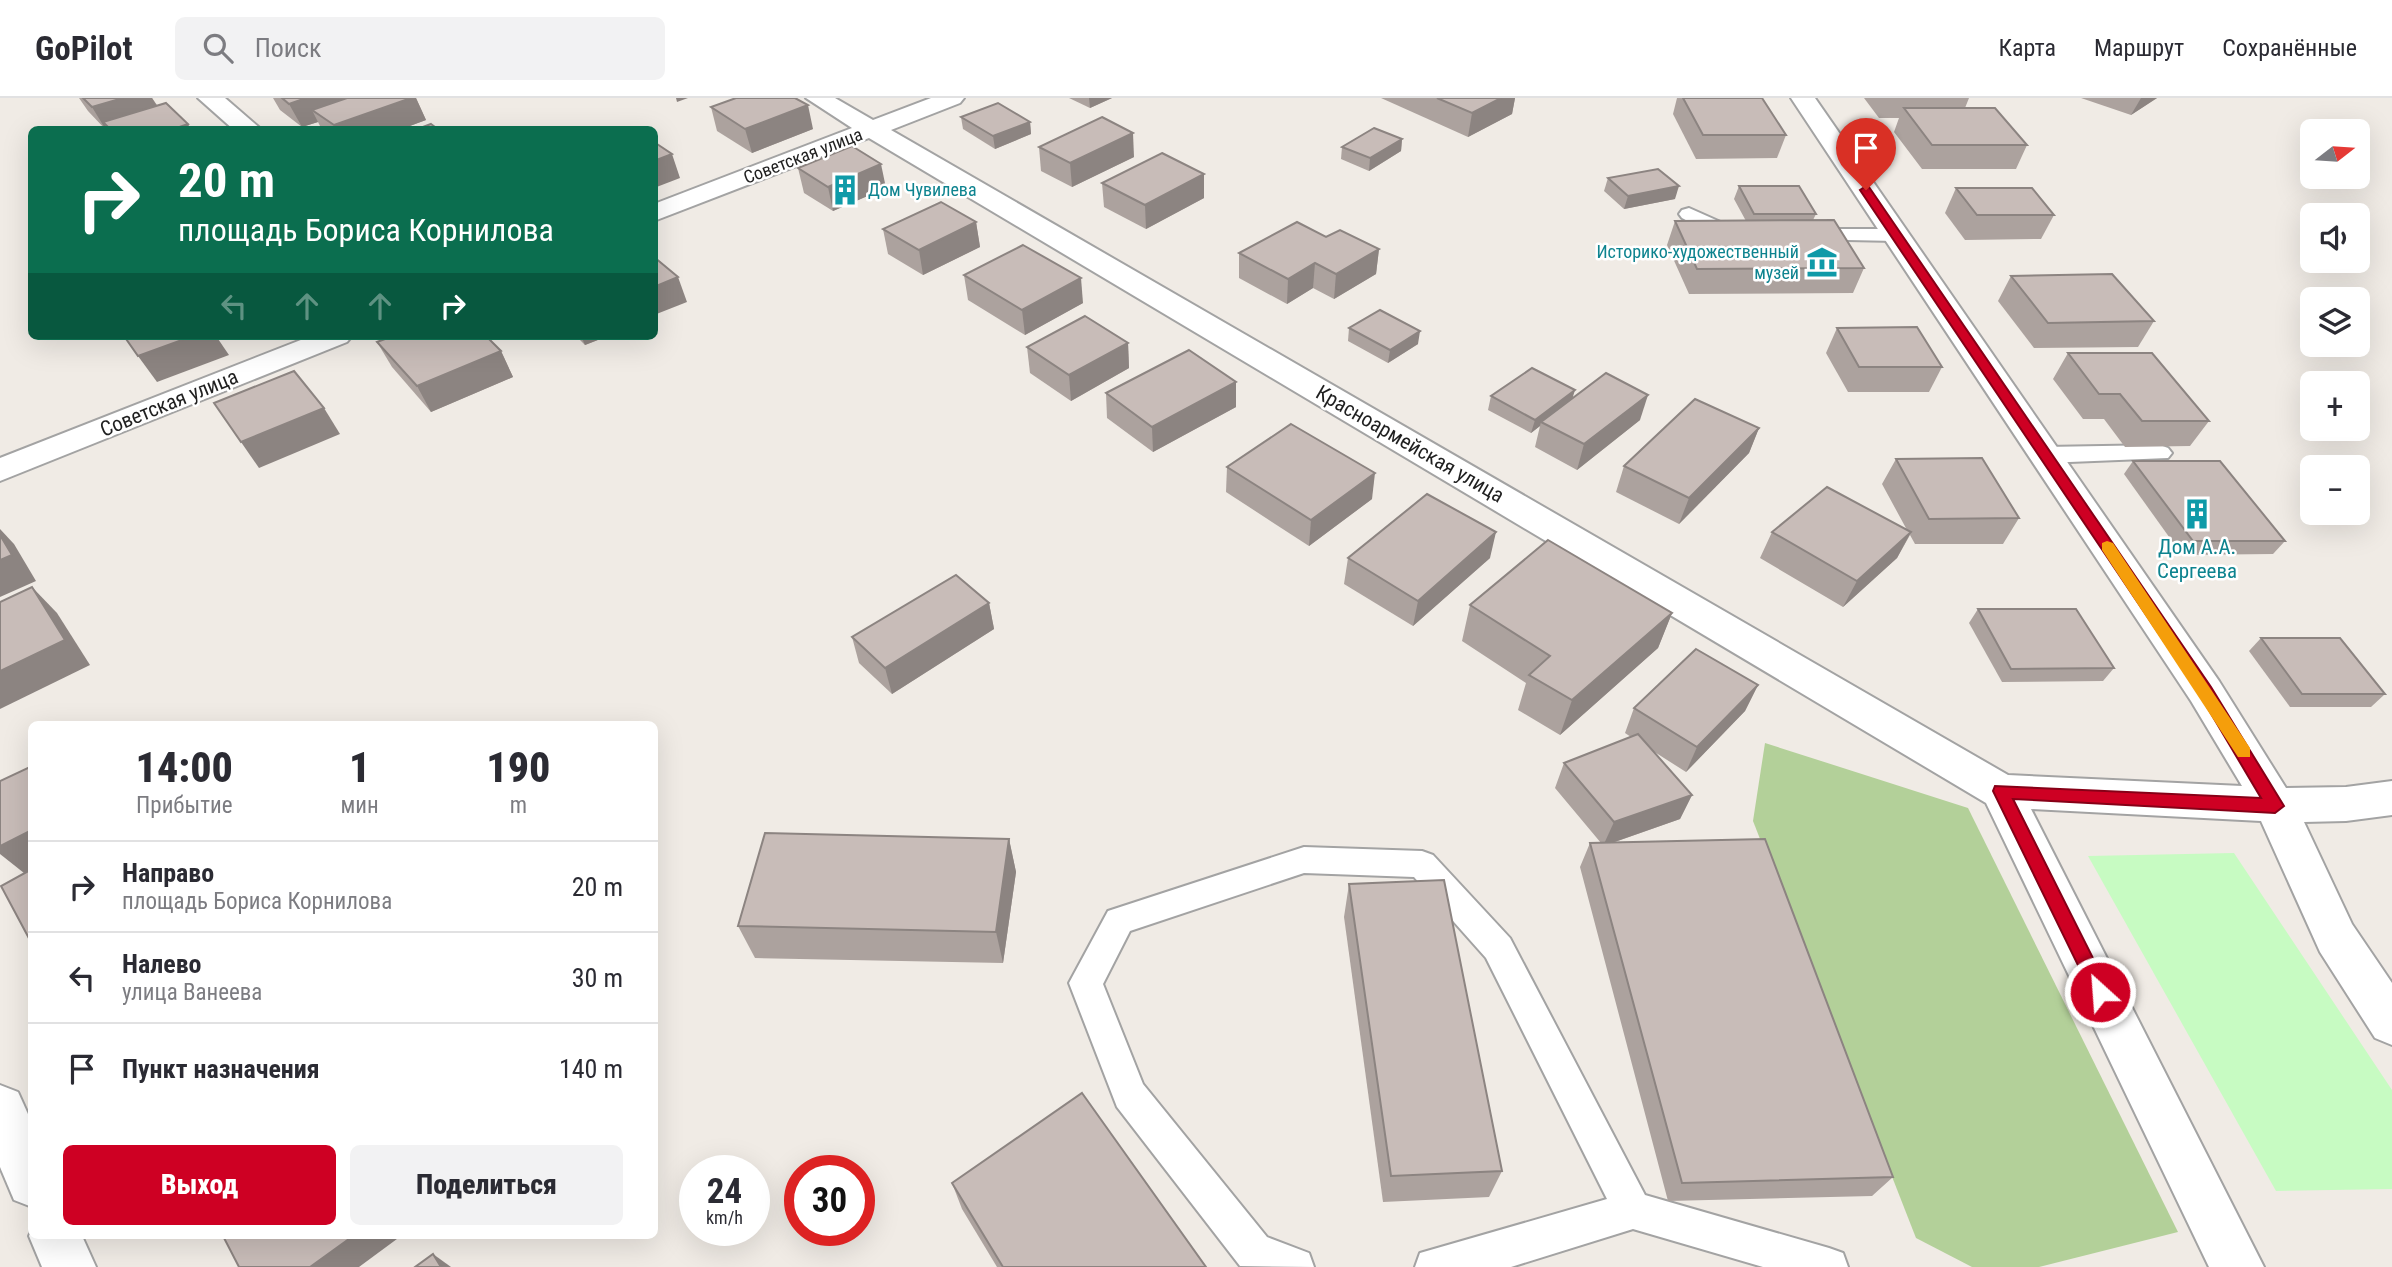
<!DOCTYPE html>
<html lang="ru">
<head>
<meta charset="utf-8">
<style>
	body { margin:0; font-family:"Roboto Condensed",sans-serif; background:#f2f2f3; color:#2b2b33; height:100vh; display:flex; flex-direction:column; font-size:26px; white-space:nowrap }
	* { box-sizing:border-box; margin:0 }
	p { font-size:23px; color:#7c7c81 }
	.icon { flex:none; width:38px; height:38px; fill:none; stroke:currentColor; stroke-width:2; stroke-linecap:round; stroke-linejoin:round }
	.map { position:relative; flex:1; overflow:hidden }
	.details { position:absolute; left:28px; top:623px; width:630px; height:518px; display:flex; flex-direction:column; background:#fff; border-radius:10px; box-shadow:0 7px 28px #0002 }
	.details>* { flex:none }
	.top-card { position:absolute; left:28px; top:28px; width:630px; height:214px; border-radius:10px; box-shadow:0 7px 28px #0002; background:#0b6e4f; color:#fff; overflow:hidden }
	.needle { width:46px; rotate:73deg }
	.buttons { position:absolute; left:2300px; top:21px; display:grid; gap:14px }
	.buttons a { display:grid; place-items:center; width:70px; height:70px; border-radius:10px; background:#fff; box-shadow:0 7px 28px #0002; font-size:35px }
	.speed { position:absolute; left:679px; top:1057px; display:flex; gap:14px; font-size:35px; font-weight:700; text-align:center }
	.speed>* { display:grid; place-content:center; width:91px; height:91px; border-radius:50%; background:#fff; box-shadow:0 7px 28px #0002; line-height:1 }
	.speed small { font-size:18px; font-weight:400 }
	.speed .limit { border:10px solid #d22; background:#fff; color:#111 }
	.pin { position:absolute; display:grid; place-items:center; width:60px; height:60px; color:#fff; margin:-72px -30px; border-radius:50% 50% 50% 0; rotate:-45deg; box-shadow:0 0 7px #0007 }
	.pin .icon { rotate:45deg }
	.me { position:absolute; width:77px; margin:-38px; rotate:334deg; stroke-linejoin:round; filter:drop-shadow(0 0 5px #0008) }
	.turn { display:flex; align-items:center; gap:24px; height:147px; padding:0 35px; font-size:32px }
	.turn .icon { width:91px; height:91px; stroke-width:2.5 }
	.turn b { display:block; font-size:49px; line-height:60px }
	.lanes { display:flex; align-items:center; height:66px; padding:0 35px; background:#0003; justify-content:center; gap:35px; direction:ltr }
	.lanes .off { opacity:.35 }
	.eta { display:flex; justify-content:space-evenly; align-items:center; height:119px; text-align:center }
	.eta b { font-size:42px; font-weight:800; line-height:49px }
	.cta { display:flex; gap:14px; margin-top:auto; padding:14px 35px }
	.cta a { flex:1; height:80px; border-radius:10px; background:#ce0023; color:#fff; font-size:28px; font-weight:800; line-height:80px; text-align:center }
	.cta a+a { background:#f2f2f3; color:#2b2b33 }
	ul { padding:0; list-style:none }
	li { display:flex; align-items:center; gap:21px; height:91px; padding:0 35px; border-top:2px solid #e1e1e2 }
	li div { flex:1 }
	li b { display:block; font-size:26px }
	li em { font-style:normal }
	header { display:flex; align-items:center; gap:42px; box-sizing:border-box; height:98px; padding:0 35px; background:#fff; border-bottom:2px solid #e1e1e2 }
	header strong { font-size:33px }
	nav { display:flex; gap:38px; margin-inline-start:auto; font-size:24px }
	.search { width:490px; height:63px; background:#f2f2f3; display:flex; align-items:center; gap:18px; box-sizing:border-box; padding:0 24px; border-radius:10px; color:#7c7c81; font-size:26px }
	.map>svg:first-child { display:block }
</style>
</head>
<body>
<header>
<strong>GoPilot</strong>
<div class="search"><svg class="icon" aria-label="search" viewBox="0 0 24 24"><circle cx="10" cy="10" r="6"/><path d="M15 15l6 6"/></svg>Поиск</div>
<nav><a>Карта</a><a>Маршрут</a><a>Сохранённые</a></nav>
</header>
<div class="map">
<svg width="2392" height="1169" viewBox="0 0 2392 1169">
	<rect width="100%" height="100%" fill="#f0ebe5"/>
	<polygon fill="#b3d099" points="1765,645 1968,710 2178,1134 2039,1169 1972,1169 1916,1140 1753,723"/>
	<polygon fill="#c7fbc2" points="2234,755 2392,992 2392,1091 2276,1093 2088,758"/>
	<g fill="none" stroke-linecap="round" stroke-linejoin="round">
		<g stroke="#a3a3a3" stroke-width="4">
			<g id="service">
				<path d="M1689 110 1743 134 1746 138C1731 155 1698 128 1682 120L1679 116 1682 112Z"/>
				<polygon points="1805,131 1896,131 1906,137 1896,143 1798,141 1795,137"/>
				<polygon points="2160,347 2168,350 2172,355 2168,360 2045,365 2037,362 2033,357 2037,352 2045,349"/>
				<polygon points="1304,749 1422,753 1433,757 1510,840 1645,1097 1829,1150 1843,1155 1848,1169 1763,1169 1633,1131 1511,1169 1415,1169 1420,1155 1607,1101 1486,860 1414,779 1304,775 1130,833 1103,886 1143,986 1267,1139 1309,1155 1314,1169 1240,1168 1117,1009 1069,885 1108,813"/>
			</g>
		</g>
		<g stroke="#a3a3a3" stroke-width="4">
			<g id="minor">
				<polygon points="198,0 225,0 262,32 234,32"/>
				<polygon points="806,0 835,0 873,22 931,0 964,0 960,5 891,32 2008,677 2242,688 2191,603 1791,0 1815,0 2219,583 2286,690 2346,689 2392,683 2392,717 2346,723 2304,724 2352,826 2392,885 2392,947 2375,940 2320,854 2261,723 2031,711 2264,1169 2209,1169 1986,705 869,40 654,123 654,106 852,30"/>
				<polygon points="311,238 352,238 347,244 0,383 0,360"/>
				<polygon points="0,987 18,994 32,1025 32,1109 14,1102 0,1069"/>
				<polygon points="32,1131 32,1138 82,1138 96,1169 42,1169 29,1138"/>
			</g>
		</g>
		<use href="#service" fill="#fff" fill-rule="evenodd"/>
		<use href="#minor" fill="#fff" fill-rule="evenodd"/>
	</g>
	<g fill="#aca29e">
		<polygon points="79,0 152,0 157,7 191,32 106,32 88,13"/>
		<polygon points="273,0 416,0 426,22 399,32 322,32 318,24 302,29 280,12"/>
		<polygon points="1069,0 1112,0 1090,10"/>
		<polygon points="1381,0 1515,0 1512,16 1468,39"/>
		<polygon points="1677,0 1762,0 1786,37 1777,60 1696,61 1673,16"/>
		<polygon points="1864,0 1969,0 1965,10 2027,47 2016,71 1922,71 1894,34 1899,20 1879,20"/>
		<polygon points="2081,0 2157,0 2131,17"/>
		<polygon points="711,9 813,31 752,55 717,33"/>
		<polygon points="961,19 1030,24 1031,36 995,51 963,31"/>
		<polygon points="1402,41 1401,53 1369,73 1341,61 1342,49"/>
		<polygon points="1039,49 1134,59 1072,89 1041,73"/>
		<polygon points="798,70 886,90 833,113 804,95"/>
		<polygon points="1204,76 1204,100 1146,131 1104,109 1102,85"/>
		<polygon points="1608,80 1675,101 1624,111 1604,93"/>
		<polygon points="1739,88 1816,116 1813,122 1864,170 1853,195 1689,196 1667,147 1675,123 1746,123 1734,101"/>
		<polygon points="1956,90 2054,117 2041,141 1965,142 1945,115"/>
		<polygon points="976,124 980,149 923,177 888,156 883,131"/>
		<polygon points="1326,139 1379,151 1376,176 1334,201 1313,190 1287,206 1239,180 1239,155"/>
		<polygon points="964,177 1083,205 1025,237 968,202"/>
		<polygon points="2011,178 2154,223 2138,249 2034,250 1998,203"/>
		<polygon points="1349,230 1418,246 1388,265 1348,243"/>
		<polygon points="1837,230 1942,269 1929,294 1848,294 1826,255"/>
		<polygon points="576,238 608,238 585,247"/>
		<polygon points="377,244 501,253 513,279 431,314 392,269"/>
		<polygon points="1128,245 1129,270 1071,303 1030,275 1027,249"/>
		<polygon points="2068,255 2209,323 2190,348 2125,349 2104,321 2083,321 2053,281"/>
		<polygon points="1106,295 1236,309 1153,354 1107,320"/>
		<polygon points="1491,298 1572,301 1640,322 1577,372 1535,349 1540,328 1531,335 1488,312"/>
		<polygon points="1759,330 1749,355 1679,426 1616,394 1624,368"/>
		<polygon points="1896,361 2019,420 2003,446 1915,446 1910,437 1897,460 1843,509 1760,460 1772,434 1907,432 1882,386"/>
		<polygon points="2133,363 2285,443 2273,456 2182,457 2124,376"/>
		<polygon points="1227,369 1372,401 1309,448 1226,394"/>
		<polygon points="1348,460 1490,460 1413,528 1344,486"/>
		<polygon points="989,505 994,531 892,596 859,565 852,539"/>
		<polygon points="1470,507 1672,515 1658,550 1560,637 1518,612 1526,585 1462,543"/>
		<polygon points="1978,511 2114,570 2103,583 2002,584 1969,525"/>
		<polygon points="2261,540 2385,596 2371,609 2290,609 2249,553"/>
		<polygon points="1758,587 1745,613 1686,674 1653,653 1692,697 1680,721 1612,745 1893,1079 1872,1098 1668,1103 1580,769 1590,745 1601,745 1555,690 1564,665 1631,639 1625,635 1634,610"/>
		<polygon points="1009,741 1016,774 1003,865 755,860 738,828"/>
		<polygon points="1349,786 1502,1073 1489,1099 1383,1104 1344,819"/>
		<polygon points="952,1085 1206,1169 997,1169 962,1111"/>
	</g>
	<g fill="#8c8481">
		<polygon points="123,0 152,0 162,16 103,24 108,32 106,32 92,9"/>
		<polygon points="306,0 371,0 312,12 318,24 302,29 289,6"/>
		<polygon points="411,0 416,0 426,22 399,32 336,32 334,27"/>
		<polygon points="676,0 688,0 677,4"/>
		<polygon points="1089,0 1112,0 1090,10"/>
		<polygon points="1501,0 1515,0 1512,16 1468,39 1472,15"/>
		<polygon points="2141,0 2157,0 2131,17"/>
		<polygon points="808,7 813,31 752,55 745,31"/>
		<polygon points="1030,24 1031,36 995,51 993,38"/>
		<polygon points="188,26 191,32 171,32"/>
		<polygon points="1133,35 1134,59 1072,89 1070,65"/>
		<polygon points="1402,41 1401,53 1369,73 1370,60"/>
		<polygon points="672,56 680,80 654,90 654,63"/>
		<polygon points="881,66 886,90 833,113 828,89"/>
		<polygon points="1204,76 1204,100 1146,131 1145,107"/>
		<polygon points="1679,88 1675,101 1624,111 1628,98"/>
		<polygon points="976,124 980,149 923,177 919,152"/>
		<polygon points="1379,151 1376,176 1334,201 1336,176"/>
		<polygon points="1315,165 1313,190 1287,206 1288,181"/>
		<polygon points="678,179 687,204 654,217 654,189"/>
		<polygon points="1081,180 1083,205 1025,237 1022,212"/>
		<polygon points="1420,233 1418,246 1388,265 1390,252"/>
		<polygon points="193,238 216,238 229,257 157,284 138,258"/>
		<polygon points="581,238 608,238 585,247"/>
		<polygon points="1128,245 1129,270 1071,303 1069,277"/>
		<polygon points="501,253 513,279 431,314 417,288"/>
		<polygon points="1236,284 1236,309 1153,354 1152,329"/>
		<polygon points="1575,292 1571,305 1541,324 1540,328 1531,335 1535,322"/>
		<polygon points="1648,297 1640,322 1577,372 1584,346"/>
		<polygon points="324,310 340,336 259,370 241,344"/>
		<polygon points="1759,330 1749,355 1679,426 1689,400"/>
		<polygon points="1375,375 1372,401 1309,448 1311,422"/>
		<polygon points="0,431 14,446 36,483 0,499"/>
		<polygon points="1496,434 1490,460 1413,528 1418,503"/>
		<polygon points="1911,434 1897,460 1843,509 1857,483"/>
		<polygon points="32,489 57,515 90,567 0,611 0,573"/>
		<polygon points="989,505 994,531 892,596 885,570"/>
		<polygon points="1672,515 1658,550 1560,637 1572,602"/>
		<polygon points="1758,587 1745,613 1686,674 1697,649"/>
		<polygon points="1692,697 1680,721 1603,748 1614,724"/>
		<polygon points="32,732 32,771 24,775 0,756 0,748"/>
		<polygon points="1009,741 1016,774 1003,865 996,834"/>
		<polygon points="353,1138 401,1138 359,1169 310,1169"/>
		<polygon points="433,1156 451,1169 441,1169"/>
	</g>
	<g fill="#c8bcb8" stroke="#8c8481" stroke-width="2">
		<polygon points="83,0 123,0 92,9"/>
		<polygon points="282,0 306,0 289,6"/>
		<polygon points="347,0 411,0 334,27 312,12"/>
		<polygon points="736,0 795,0 808,7 745,31 711,9"/>
		<polygon points="1437,0 1501,0 1472,15"/>
		<polygon points="1683,0 1762,0 1786,37 1703,37"/>
		<polygon points="166,5 188,26 171,32 111,32 103,24"/>
		<polygon points="998,5 1030,24 993,38 961,19"/>
		<polygon points="1904,10 1995,10 2027,47 1932,47"/>
		<polygon points="1102,19 1133,35 1070,65 1039,49"/>
		<polygon points="431,26 439,32 415,32"/>
		<polygon points="1374,30 1402,41 1370,60 1342,49"/>
		<polygon points="654,44 672,56 654,63"/>
		<polygon points="852,48 881,66 828,89 798,70"/>
		<polygon points="1162,55 1204,76 1145,107 1102,85"/>
		<polygon points="1658,71 1679,88 1628,98 1608,80"/>
		<polygon points="1739,88 1799,88 1816,116 1754,116"/>
		<polygon points="1956,90 2032,90 2054,117 1977,117"/>
		<polygon points="941,104 976,124 919,152 883,131"/>
		<polygon points="1834,122 1864,170 1697,171 1675,123"/>
		<polygon points="1297,124 1326,139 1340,132 1379,151 1336,176 1315,165 1288,181 1239,155"/>
		<polygon points="1023,147 1081,180 1022,212 964,177"/>
		<polygon points="654,159 678,179 654,189"/>
		<polygon points="2112,176 2154,223 2048,225 2011,178"/>
		<polygon points="1380,212 1420,233 1390,252 1349,230"/>
		<polygon points="1085,218 1128,245 1069,277 1027,249"/>
		<polygon points="1917,229 1942,269 1859,269 1837,230"/>
		<polygon points="124,238 193,238 138,258"/>
		<polygon points="393,238 486,238 501,253 417,288 377,244"/>
		<polygon points="1189,252 1236,284 1152,329 1106,295"/>
		<polygon points="2068,255 2152,255 2209,323 2142,323 2120,296 2099,296"/>
		<polygon points="1532,270 1575,292 1535,322 1491,298"/>
		<polygon points="294,273 324,310 241,344 214,305"/>
		<polygon points="1606,275 1648,297 1584,346 1541,324"/>
		<polygon points="1695,301 1759,330 1689,400 1624,368"/>
		<polygon points="1291,326 1375,375 1311,422 1227,369"/>
		<polygon points="1982,360 2019,420 1929,421 1896,361"/>
		<polygon points="2133,363 2220,363 2285,443 2193,443"/>
		<polygon points="1827,389 1911,434 1857,483 1772,434"/>
		<polygon points="1427,396 1496,434 1418,503 1348,460"/>
		<polygon points="0,437 12,457 0,462"/>
		<polygon points="1548,442 1672,515 1572,602 1529,577 1550,558 1470,507"/>
		<polygon points="956,477 989,505 885,570 852,539"/>
		<polygon points="32,489 65,542 0,573 0,504"/>
		<polygon points="1978,511 2076,511 2114,570 2011,571"/>
		<polygon points="2261,540 2340,540 2385,596 2302,596"/>
		<polygon points="1696,551 1758,587 1697,649 1634,610"/>
		<polygon points="1638,636 1692,697 1614,724 1564,665"/>
		<polygon points="32,668 32,732 0,748 0,683"/>
		<polygon points="765,735 1009,741 996,834 738,828"/>
		<polygon points="1765,741 1893,1079 1682,1085 1590,745"/>
		<polygon points="32,771 32,846 1,788"/>
		<polygon points="1444,782 1502,1073 1391,1078 1349,786"/>
		<polygon points="1082,995 1206,1169 1003,1169 952,1085"/>
		<polygon points="223,1138 353,1138 310,1169 239,1169"/>
		<polygon points="433,1156 441,1169 415,1169"/>
	</g>
	<polygon fill="#ce0023" stroke="#860017" stroke-width="2" points="1866,88 1869,89 2211,589 2284,708 2275,715 2013,701 2110,894 2107,900 2100,902 2094,900 1993,693 1995,688 2261,700 2200,597 1860,92"/>
	<polygon fill="#f59e0b" points="2107,443 2113,445 2250,650 2250,659 2238,659 2102,452 2102,445"/>
	<defs>
		<g id="building-bare" transform="scale(2.415)"><path d="M-4-6H4V6H1V3H-1V6H-4ZM-2.5-4.3h1.7v1.8h-1.7ZM.8-4.3h1.7v1.8H.8ZM-2.5-1h1.7V.8h-1.7ZM.8-1h1.7V.8H.8Z" fill="#0f9aa8" stroke="#fff" stroke-width="2.5" paint-order="stroke"/></g>
		<g id="museum-bare" transform="scale(2.415)"><path d="M0-6L6-3V-2H-6V-3ZM-5-1h2V3h-2ZM-1-1h2V3h-2ZM3-1h2V3H3ZM-6 4H6V6H-6Z" fill="#0f9aa8" stroke="#fff" stroke-width="2.5" paint-order="stroke"/></g>
	</defs>
	<g fill-rule="evenodd">
		<use href="#building-bare" x="845" y="92"/>
		<use href="#museum-bare" x="1822" y="164"/>
		<use href="#building-bare" x="2197" y="416"/>
	</g>
	<g text-anchor="middle" stroke-width="5" stroke-linejoin="round" paint-order="stroke">
		<g font-size="18" fill="#1f1f1f" stroke="#fff">
			<text transform="translate(803 58) rotate(-21)" y="6">Советская улица</text>
		</g>
		<g font-size="18" fill="#0d838f" stroke="#fff" text-anchor="start">
			<text x="868" y="98">Дом Чувилева</text>
			<text x="1799" y="160" text-anchor="end">Историко-художественный<tspan x="1799" dy="21">музей</tspan></text>
		</g>
		<g font-size="21" fill="#1f1f1f" stroke="#fff">
			<text transform="translate(169 305) rotate(-22)" y="7">Советская улица</text>
			<text transform="translate(1410 346) rotate(30)" y="7">Красноармейская улица</text>
		</g>
		<g font-size="21" fill="#0d838f" stroke="#fff">
			<text x="2197" y="456">Дом А.А.<tspan x="2197" dy="24">Сергеева</tspan></text>
		</g>
	</g>
</svg>
<div class="buttons">
<a><svg class="needle" viewBox="-14 -14 28 28"><path d="M0-13l5 13h-10z" fill="#e53935"/><path d="M0 13l5-13h-10z" fill="#7c7c81"/></svg></a>
<a><svg class="icon" aria-label="sound" viewBox="0 0 24 24"><path d="M4 9h4l5-4v14l-5-4H4zM17 9q2 3 0 6"/></svg></a>
<a><svg class="icon" aria-label="layers" viewBox="0 0 24 24"><path d="M12 4l9 5-9 5-9-5zM3 14l9 5 9-5"/></svg></a>
<a>+</a>
<a>−</a>
</div>
<div class="speed"><div>24<small>km/h</small></div><div class="limit">30</div></div>
<div class="pin" style="left:1866px;top:92px;background:#d93025"><svg class="icon" aria-label="arrive" viewBox="0 0 24 24"><path d="M6 21V4h12l-3 4 3 4H6"/></svg></div>
<svg class="me" style="left:2100px;top:894px" viewBox="-20 -20 40 40"><circle r="17" fill="#ce0023" stroke="#fff" stroke-width="3"/><path d="M0-11L8 9 0 5-8 9z" fill="#fff"/></svg>
<div class="top-card">
<div class="turn"><svg class="icon" aria-label="right" viewBox="0 0 24 24"><path d="M7 20v-9h11M14 6l5 5-5 5"/></svg><div><b>20 m</b>площадь Бориса Корнилова</div></div>
<div class="lanes"><svg class="icon off" aria-label="left" viewBox="0 0 24 24"><path d="M17 20v-9H6M10 6l-5 5 5 5"/></svg><svg class="icon off" aria-label="ahead" viewBox="0 0 24 24"><path d="M12 20V5M6 11l6-6 6 6"/></svg><svg class="icon off" aria-label="ahead" viewBox="0 0 24 24"><path d="M12 20V5M6 11l6-6 6 6"/></svg><svg class="icon" aria-label="right" viewBox="0 0 24 24"><path d="M7 20v-9h11M14 6l5 5-5 5"/></svg></div>
</div>
<section class="details">
<div class="eta">
<div><b>14:00</b><p>Прибытие</p></div>
<div><b>1</b><p>мин</p></div>
<div><b>190</b><p>m</p></div>
</div>
<ul>
<li><svg class="icon" aria-label="right" viewBox="0 0 24 24"><path d="M7 20v-9h11M14 6l5 5-5 5"/></svg><div><b>Направо</b><p>площадь Бориса Корнилова</p></div><em>20 m</em></li>
<li><svg class="icon" aria-label="left" viewBox="0 0 24 24"><path d="M17 20v-9H6M10 6l-5 5 5 5"/></svg><div><b>Налево</b><p>улица Ванеева</p></div><em>30 m</em></li>
<li><svg class="icon" aria-label="arrive" viewBox="0 0 24 24"><path d="M6 21V4h12l-3 4 3 4H6"/></svg><div><b>Пункт назначения</b></div><em>140 m</em></li>
</ul>
<div class="cta"><a>Выход</a><a>Поделиться</a></div>
</section>
</div>
</body>
</html>
